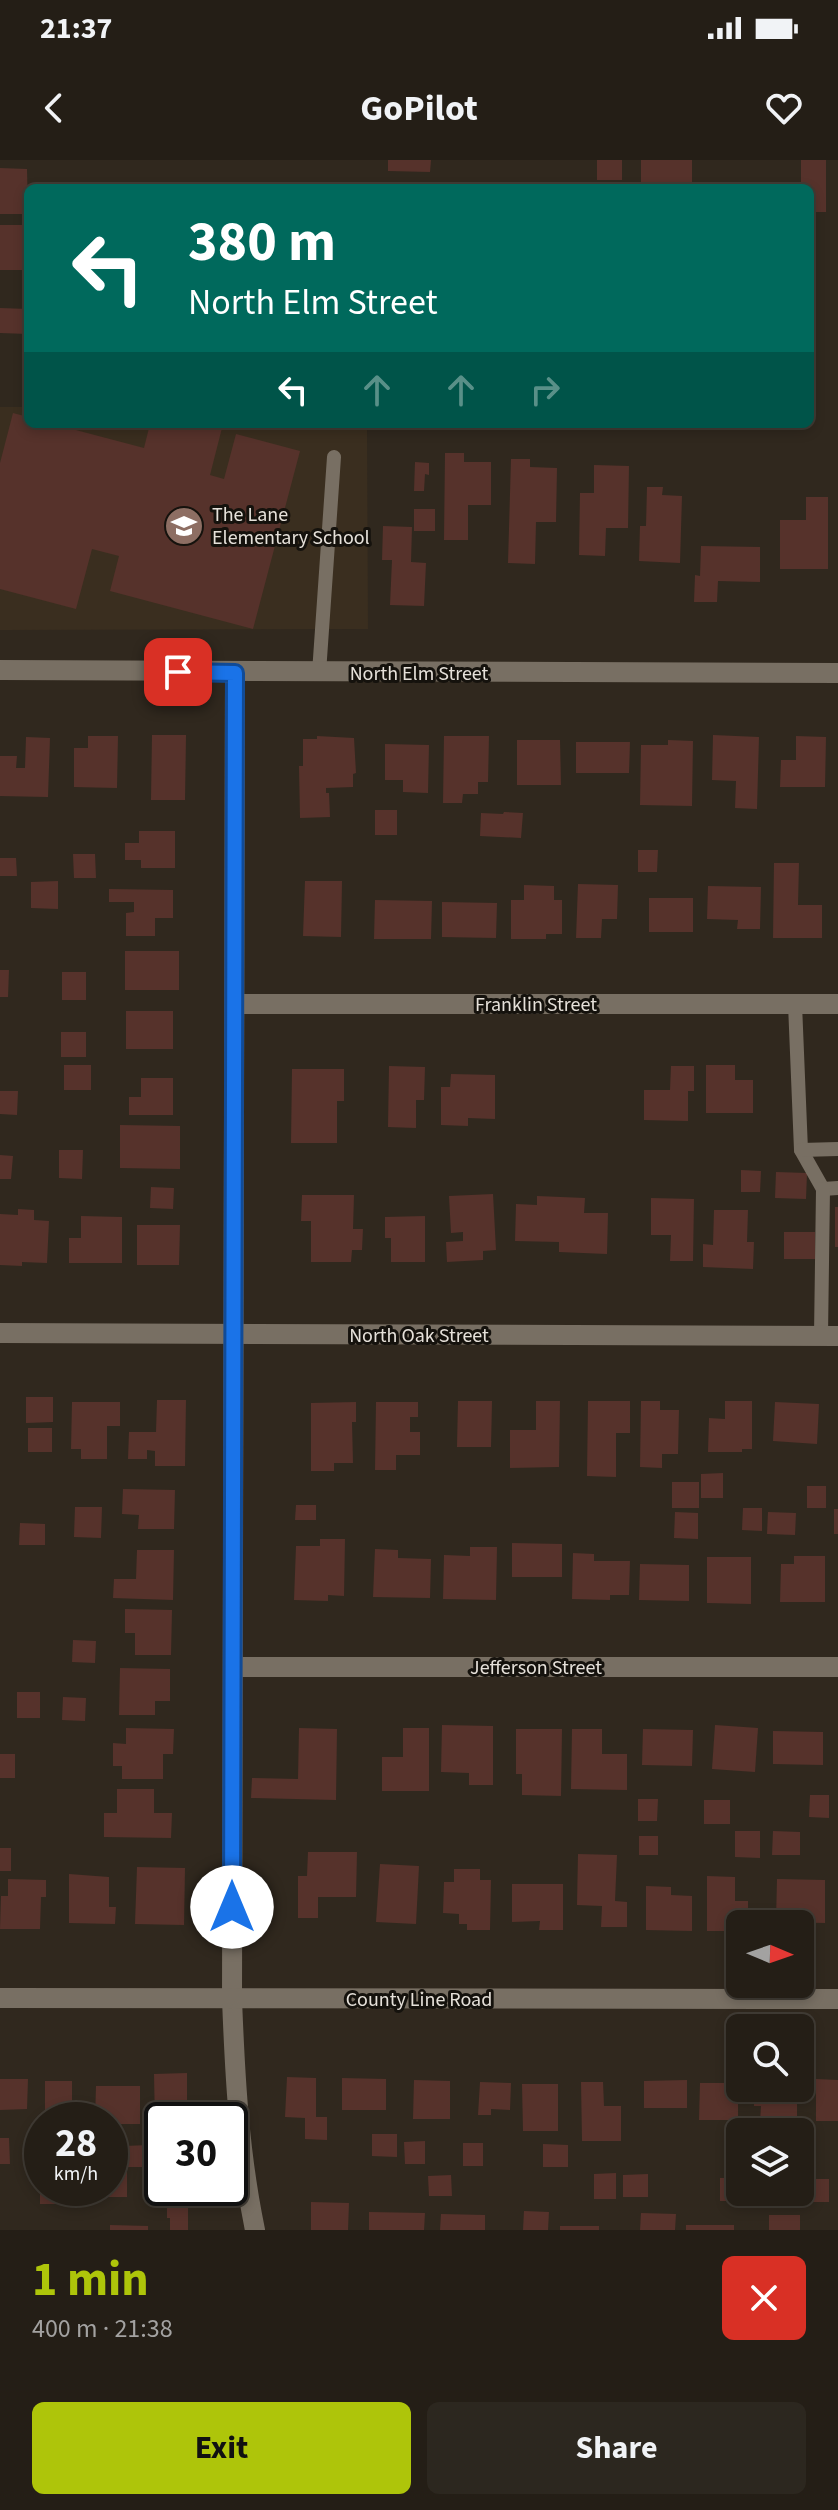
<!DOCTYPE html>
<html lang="en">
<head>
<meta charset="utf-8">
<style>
	body { margin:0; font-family:"Source Sans 3",sans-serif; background:#2c271f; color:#f1f3f6; height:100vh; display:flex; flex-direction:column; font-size:30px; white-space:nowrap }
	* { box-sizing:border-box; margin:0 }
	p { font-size:26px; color:#a3a2a1 }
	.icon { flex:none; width:44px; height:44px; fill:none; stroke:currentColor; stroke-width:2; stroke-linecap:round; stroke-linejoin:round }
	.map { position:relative; height:2070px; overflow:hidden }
	.drawer { display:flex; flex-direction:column; background:#241e16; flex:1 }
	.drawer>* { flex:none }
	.hud { position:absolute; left:24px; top:24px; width:790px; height:244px; border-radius:12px; box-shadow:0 4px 12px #0003,0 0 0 2px #413c35; background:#00695c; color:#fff; overflow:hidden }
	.needle { width:52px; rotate:92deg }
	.buttons { position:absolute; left:726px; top:1750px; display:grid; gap:16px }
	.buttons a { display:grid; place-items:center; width:88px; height:88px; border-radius:12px; background:#241e16; box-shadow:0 4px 12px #0003,0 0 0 2px #413c35; font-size:40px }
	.speed { position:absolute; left:24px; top:1942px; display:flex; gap:16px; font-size:40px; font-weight:700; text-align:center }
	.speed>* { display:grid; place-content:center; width:104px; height:104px; border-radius:50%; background:#241e16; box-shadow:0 4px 12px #0003,0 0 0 2px #413c35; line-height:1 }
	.speed small { font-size:20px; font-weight:400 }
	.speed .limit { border:4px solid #111; border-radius:12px; background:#fff; color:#111 }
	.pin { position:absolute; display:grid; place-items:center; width:68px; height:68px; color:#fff; margin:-34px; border-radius:16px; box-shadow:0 4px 12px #0006 }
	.me { position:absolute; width:88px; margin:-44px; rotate:0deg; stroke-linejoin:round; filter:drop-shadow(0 0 6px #0008) }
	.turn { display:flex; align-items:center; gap:28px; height:168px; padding:0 32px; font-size:36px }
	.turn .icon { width:104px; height:104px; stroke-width:2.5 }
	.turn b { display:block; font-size:56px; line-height:68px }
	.lanes { display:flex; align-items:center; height:76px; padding:0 32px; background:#0003; justify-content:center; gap:40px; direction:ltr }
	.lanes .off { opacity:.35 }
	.round { display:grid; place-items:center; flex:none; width:84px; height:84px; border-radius:12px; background:#2c271f }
	.headline { display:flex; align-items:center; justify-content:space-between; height:136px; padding:0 32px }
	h1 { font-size:48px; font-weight:700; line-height:60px; color:#aec50a }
	.button { display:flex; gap:16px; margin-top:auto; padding:16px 32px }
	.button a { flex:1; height:92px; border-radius:12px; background:#aec50a; color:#111; font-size:32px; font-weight:700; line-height:92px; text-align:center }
	.button a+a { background:#2c271f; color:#f1f3f6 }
	.status { display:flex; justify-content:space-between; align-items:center; height:56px; padding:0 40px; background:#241e16; direction:ltr }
	.status svg { height:22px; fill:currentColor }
	header { display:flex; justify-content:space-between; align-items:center; height:104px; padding:0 32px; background:#241e16; font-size:36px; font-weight:700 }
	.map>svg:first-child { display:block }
</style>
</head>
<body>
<div class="status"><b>21:37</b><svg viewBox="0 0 49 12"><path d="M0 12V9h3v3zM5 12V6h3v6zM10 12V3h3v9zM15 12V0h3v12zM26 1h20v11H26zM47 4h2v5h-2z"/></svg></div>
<header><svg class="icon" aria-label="back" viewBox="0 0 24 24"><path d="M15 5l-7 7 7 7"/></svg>GoPilot<svg class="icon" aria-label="heart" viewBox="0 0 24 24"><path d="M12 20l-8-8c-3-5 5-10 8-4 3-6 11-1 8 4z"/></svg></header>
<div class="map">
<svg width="838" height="2070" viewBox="0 0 838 2070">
	<rect width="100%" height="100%" fill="#30281e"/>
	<polygon fill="#3a2e1f" points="0,247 28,247 28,264 367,264 368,469 0,470"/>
	<g fill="#56322b">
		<polygon points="388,0 431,0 430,12 388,11"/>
		<rect x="597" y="0" width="25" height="20"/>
		<polygon points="641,0 692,0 692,23 641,22"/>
		<polygon points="801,0 826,0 826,52 810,52 810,28 801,28"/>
		<polygon points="0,8 27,9 28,54 0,54"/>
		<rect x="0" y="65" width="28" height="45"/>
		<polygon points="0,148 28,149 28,174 0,173"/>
		<polygon points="13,253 28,257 28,264 53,264 144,288 150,264 223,264 210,315 224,319 236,274 300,291 253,469 110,431 119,396 92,389 76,449 0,429 0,303"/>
		<polygon points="445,293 464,293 464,302 491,302 491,345 468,345 468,380 444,380"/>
		<polygon points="511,299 530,299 530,307 557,308 556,362 536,362 535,404 508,403"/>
		<polygon points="415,302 429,303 429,315 425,314 424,331 414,331"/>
		<polygon points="594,305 629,306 628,368 606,368 605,396 579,395 580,333 594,333"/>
		<polygon points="647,327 663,327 662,335 682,336 680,403 639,401 640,366 646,366"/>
		<polygon points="806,337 828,337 828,409 780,409 780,360 806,360"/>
		<rect x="414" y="349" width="21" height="22"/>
		<polygon points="383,366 412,367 411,402 426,403 424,446 390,445 392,400 382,400"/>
		<polygon points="701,386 760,387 760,422 718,421 717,442 694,442 695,415 700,416"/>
		<polygon points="152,575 186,575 185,640 151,640"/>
		<polygon points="713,575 759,577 757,649 735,648 736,621 712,620"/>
		<polygon points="88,576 118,576 117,628 74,627 74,588 88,588"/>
		<polygon points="317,576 354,578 356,613 353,614 353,627 326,628 326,633 329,633 330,657 300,658 299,606 303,606 303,579 317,579"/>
		<polygon points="444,576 489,576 488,622 478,622 478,634 463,634 462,643 443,643"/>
		<polygon points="796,576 826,577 825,627 780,627 781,600 796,600"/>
		<polygon points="26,577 50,578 48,637 0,636 0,596 17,596 16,608 25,608"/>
		<polygon points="517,580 560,580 561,625 517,625"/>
		<polygon points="668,580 693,581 692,646 640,645 641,585 668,585"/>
		<polygon points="576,582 630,582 629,613 576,613"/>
		<polygon points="385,584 429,585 428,633 403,632 403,620 385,620"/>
		<rect x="375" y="650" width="22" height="25"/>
		<polygon points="504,652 523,653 521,678 480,676 481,653 503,654"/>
		<polygon points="139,671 175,671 175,708 141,708 141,700 125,700 125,683 139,683"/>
		<polygon points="638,690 658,690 657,712 638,712"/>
		<polygon points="73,694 95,694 96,718 74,718"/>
		<polygon points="0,698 16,698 17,716 0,716"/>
		<polygon points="774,703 799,703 798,745 822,745 822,778 773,778"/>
		<polygon points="58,721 58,749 31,748 31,722"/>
		<polygon points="305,721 342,721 341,777 303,776"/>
		<polygon points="578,724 618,725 617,759 602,759 601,778 576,778"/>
		<polygon points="524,725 554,726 554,740 562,740 562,774 546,774 546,779 511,779 511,740 524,740"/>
		<polygon points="708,726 761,727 760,769 737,769 738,760 707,759"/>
		<polygon points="109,729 173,730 173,758 155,758 155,776 126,776 126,753 134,752 134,742 109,742"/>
		<rect x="649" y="738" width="44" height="34"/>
		<polygon points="375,740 432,741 431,779 374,779"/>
		<polygon points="442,742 497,743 496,778 442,777"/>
		<rect x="125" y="791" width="54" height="39"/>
		<polygon points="0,810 9,810 8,837 0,837"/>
		<rect x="62" y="812" width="24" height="28"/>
		<rect x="126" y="851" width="47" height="38"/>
		<rect x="61" y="872" width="25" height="25"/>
		<rect x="64" y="905" width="27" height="25"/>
		<polygon points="706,905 735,905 735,920 753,920 753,953 706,953"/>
		<polygon points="389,906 425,907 424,940 416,940 416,968 388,967"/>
		<polygon points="671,906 694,906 694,931 688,931 688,961 644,960 644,930 670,930"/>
		<polygon points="292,909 344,909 344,941 337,941 337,983 291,983"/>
		<polygon points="451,914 495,915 495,959 468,958 468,966 441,965 441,927 450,927"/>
		<polygon points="141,918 173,918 173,955 129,955 129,937 141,937"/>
		<polygon points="0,931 18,931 17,955 0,954"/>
		<polygon points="120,965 180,966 180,1009 120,1008"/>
		<polygon points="59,990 83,990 82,1019 59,1018"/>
		<polygon points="0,995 13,996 11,1019 0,1019"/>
		<polygon points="741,1010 761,1011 760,1032 741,1032"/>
		<polygon points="776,1012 807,1013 806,1039 775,1038"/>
		<polygon points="151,1027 174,1028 173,1049 150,1048"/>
		<polygon points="493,1034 496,1090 483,1091 483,1100 447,1102 446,1082 463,1081 463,1072 451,1073 449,1036"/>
		<polygon points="302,1035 354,1035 353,1069 363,1069 362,1090 352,1090 351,1102 311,1102 311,1061 301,1061"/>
		<polygon points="537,1036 585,1038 584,1053 608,1053 607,1094 559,1092 559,1082 515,1081 516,1044 537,1045"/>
		<polygon points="651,1038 694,1039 693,1101 670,1101 671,1075 651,1075"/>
		<rect x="835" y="1047" width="3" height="40"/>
		<polygon points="18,1049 34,1050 34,1060 49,1061 47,1103 22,1102 22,1106 0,1105 0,1054 18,1055"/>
		<polygon points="714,1050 748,1050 747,1082 754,1082 753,1109 703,1107 703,1084 713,1085"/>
		<polygon points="81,1056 122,1057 122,1103 69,1103 69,1078 81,1078"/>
		<polygon points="425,1056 425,1102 391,1102 391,1078 385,1078 385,1057"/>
		<polygon points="137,1065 180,1065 179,1105 137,1105"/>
		<rect x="784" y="1072" width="31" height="27"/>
		<polygon points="26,1237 53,1237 53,1262 26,1263"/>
		<polygon points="157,1240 186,1240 185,1306 155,1306 155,1291 147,1290 147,1299 128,1299 129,1272 156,1272"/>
		<polygon points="458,1241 492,1241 491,1287 457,1287"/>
		<polygon points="536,1241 560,1241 559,1307 510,1308 510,1270 536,1270"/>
		<polygon points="588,1241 630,1241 630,1273 616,1273 616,1317 587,1316"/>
		<polygon points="641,1241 660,1241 660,1250 679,1250 678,1294 662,1294 662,1308 640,1307"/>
		<polygon points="725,1241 752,1241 752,1289 742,1289 742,1292 708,1292 709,1258 725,1259"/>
		<polygon points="72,1242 120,1242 120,1266 107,1266 107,1299 81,1299 81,1289 71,1289"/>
		<polygon points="356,1242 356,1262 352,1262 353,1303 334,1303 334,1311 311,1311 311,1243"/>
		<polygon points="376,1242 418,1242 418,1257 410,1257 410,1272 420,1272 420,1295 396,1295 396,1310 375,1310"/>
		<polygon points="775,1242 819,1244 817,1284 773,1281"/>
		<rect x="28" y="1268" width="24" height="24"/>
		<polygon points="723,1313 723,1338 701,1338 701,1314"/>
		<rect x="672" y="1322" width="27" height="26"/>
		<rect x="807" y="1326" width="19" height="22"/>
		<polygon points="123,1329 175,1330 174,1369 138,1369 139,1355 122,1354"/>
		<polygon points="296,1345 316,1345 316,1360 295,1360"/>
		<polygon points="75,1347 102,1347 101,1378 74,1377"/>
		<polygon points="743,1348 762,1348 762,1371 742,1370"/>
		<rect x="834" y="1349" width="4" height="25"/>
		<polygon points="675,1352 698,1353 698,1379 674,1378"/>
		<polygon points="768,1352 796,1353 795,1375 767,1374"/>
		<polygon points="20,1363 45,1364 45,1385 19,1385"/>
		<polygon points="320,1379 345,1379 344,1436 328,1435 328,1441 294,1440 296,1386 320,1386"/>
		<polygon points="512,1383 562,1384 562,1417 512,1417"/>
		<polygon points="470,1387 497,1387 496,1440 443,1439 444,1395 470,1396"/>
		<polygon points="375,1389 398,1390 398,1398 431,1399 430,1438 373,1437"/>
		<polygon points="137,1390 174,1390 173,1440 113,1438 114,1419 136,1419"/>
		<polygon points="573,1393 594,1394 594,1401 630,1401 629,1435 610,1435 610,1440 572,1439"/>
		<polygon points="794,1396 825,1396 825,1442 780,1442 781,1404 794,1404"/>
		<polygon points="707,1397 751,1397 751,1444 707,1443"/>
		<polygon points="640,1404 689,1405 689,1441 639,1440"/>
		<polygon points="125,1449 172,1450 171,1495 135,1495 135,1473 125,1473"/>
		<polygon points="73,1480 96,1481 95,1503 72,1502"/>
		<polygon points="120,1508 170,1509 170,1541 155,1541 155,1555 119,1555"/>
		<rect x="17" y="1532" width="23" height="26"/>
		<polygon points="63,1537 86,1538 85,1561 62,1560"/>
		<polygon points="442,1565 493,1566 493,1625 469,1625 469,1613 441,1612"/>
		<polygon points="715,1565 758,1568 755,1612 712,1609"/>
		<polygon points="126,1568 174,1569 173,1594 163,1594 163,1619 122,1619 122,1606 113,1606 113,1583 126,1584"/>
		<polygon points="299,1568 337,1569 336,1640 251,1638 252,1618 298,1619"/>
		<polygon points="403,1568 429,1568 429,1631 382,1631 382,1597 403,1597"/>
		<polygon points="516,1569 562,1569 561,1636 522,1635 522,1614 516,1614"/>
		<polygon points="572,1569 602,1569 602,1594 627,1594 627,1630 571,1629"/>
		<polygon points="643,1569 693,1570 692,1606 642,1605"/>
		<polygon points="773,1571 823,1572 823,1605 773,1604"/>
		<rect x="0" y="1594" width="15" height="24"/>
		<polygon points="117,1629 154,1629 154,1653 172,1653 171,1678 104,1677 104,1653 117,1653"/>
		<polygon points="810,1635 829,1635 829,1658 809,1657"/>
		<polygon points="638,1639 658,1639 657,1661 638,1661"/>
		<rect x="704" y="1640" width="26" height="24"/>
		<polygon points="735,1671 760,1671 760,1698 735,1697"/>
		<polygon points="773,1671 800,1672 800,1695 772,1695"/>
		<rect x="639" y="1676" width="19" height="19"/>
		<rect x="0" y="1688" width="11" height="23"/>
		<polygon points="308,1692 357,1692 356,1737 318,1737 318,1758 298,1758 298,1716 307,1716"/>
		<polygon points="578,1694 617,1695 615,1741 627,1742 627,1767 601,1767 602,1746 577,1745"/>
		<polygon points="380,1704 419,1706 416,1764 376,1762"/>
		<polygon points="137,1707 185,1708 184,1765 135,1764"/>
		<polygon points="454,1709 480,1709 480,1720 491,1720 490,1770 467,1770 467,1764 459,1764 459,1754 443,1753 444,1722 454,1722"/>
		<polygon points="69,1714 109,1717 109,1747 116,1747 115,1764 69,1763"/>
		<polygon points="707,1716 735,1717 735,1741 748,1741 748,1764 740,1764 740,1771 707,1771"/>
		<polygon points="8,1719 46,1720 46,1737 41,1737 40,1769 0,1769 1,1736 8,1736"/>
		<polygon points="777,1719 825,1720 825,1763 776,1762"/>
		<polygon points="512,1724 563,1724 563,1770 539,1770 540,1761 512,1762"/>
		<polygon points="646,1726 671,1727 671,1735 692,1736 692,1771 646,1770"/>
		<polygon points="187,1913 187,1960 155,1962 154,1914"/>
		<polygon points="287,1917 316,1918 316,1957 327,1957 327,1980 305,1979 305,1958 285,1957"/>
		<polygon points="342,1918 386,1919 386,1950 342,1950"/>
		<polygon points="0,1919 28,1919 27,1949 0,1950"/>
		<polygon points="816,1919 838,1920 838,1961 816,1961"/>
		<polygon points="414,1920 450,1921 450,1959 413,1959"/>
		<polygon points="687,1920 687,1948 644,1948 644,1921"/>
		<rect x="45" y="1921" width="27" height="39"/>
		<polygon points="480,1922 511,1923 510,1950 491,1949 491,1955 478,1955"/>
		<polygon points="581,1922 603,1922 604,1946 621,1946 621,1981 582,1981"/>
		<polygon points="700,1923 738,1923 738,1960 699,1960"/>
		<polygon points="522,1924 558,1924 558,1971 523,1971"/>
		<polygon points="96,1926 140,1926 140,1964 121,1964 121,1972 110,1972 110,1960 95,1960"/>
		<polygon points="754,1928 797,1928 797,1956 790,1956 790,1962 760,1962 761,1946 754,1946"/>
		<rect x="752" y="1964" width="19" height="8"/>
		<polygon points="372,1974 397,1974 397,1997 372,1996"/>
		<polygon points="0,1978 9,1978 10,2004 0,2004"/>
		<polygon points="425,1981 425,2004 405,2004 404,1982"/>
		<rect x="463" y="1983" width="20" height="23"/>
		<rect x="726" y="1983" width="14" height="23"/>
		<polygon points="543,1984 568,1985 568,2007 543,2007"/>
		<polygon points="149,1985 150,2007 125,2007 124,1986"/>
		<polygon points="110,2012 127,2012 127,2037 94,2037 94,2028 110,2028"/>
		<polygon points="616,2013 616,2039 594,2039 594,2014"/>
		<polygon points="648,2014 648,2037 623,2037 623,2015"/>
		<polygon points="451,2015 452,2036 429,2036 428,2016"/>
		<polygon points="720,2018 740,2018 741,2041 720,2041"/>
		<rect x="809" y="2019" width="20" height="23"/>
		<polygon points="40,2028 62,2028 61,2044 40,2044"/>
		<polygon points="746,2032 767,2032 767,2041 746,2042"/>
		<polygon points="167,2038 188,2038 188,2070 170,2070 170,2058 167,2058"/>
		<polygon points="311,2042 349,2043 348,2070 311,2070"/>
		<polygon points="524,2051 549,2052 548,2070 523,2070"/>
		<polygon points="369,2052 425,2053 424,2070 369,2070"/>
		<polygon points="641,2053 676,2054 675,2070 640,2070"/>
		<polygon points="441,2054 485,2055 485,2070 440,2070"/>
		<rect x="769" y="2055" width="31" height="15"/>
		<polygon points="110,2065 148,2066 148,2070 110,2070"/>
		<rect x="686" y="2065" width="48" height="5"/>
		<rect x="560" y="2066" width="39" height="4"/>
	</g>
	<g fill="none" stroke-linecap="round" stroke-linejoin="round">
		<g stroke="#786f63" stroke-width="14">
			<polyline points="319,513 334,297"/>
			<polyline points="795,844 801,990 823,1029 838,1028"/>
			<polyline points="801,990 838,989"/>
			<polyline points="821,1176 823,1029"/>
		</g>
		<g stroke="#786f63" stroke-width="20">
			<polyline points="0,510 838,513"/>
			<path d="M235 513 232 1839C235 1917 239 1993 255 2070"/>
			<polyline points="235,844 838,844"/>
			<polyline points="0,1173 838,1176"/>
			<polyline points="234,1507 838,1507"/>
			<polyline points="0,1838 838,1839"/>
		</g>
	</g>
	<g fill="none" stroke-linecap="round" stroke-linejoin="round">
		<g stroke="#114b97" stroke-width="20">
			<polyline id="route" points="178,512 235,513 232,1747"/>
		</g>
		<use href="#route" stroke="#1a73e8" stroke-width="14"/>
	</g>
	<defs>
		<g id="school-disc" transform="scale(2)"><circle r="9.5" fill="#8d6e63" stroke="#15120d"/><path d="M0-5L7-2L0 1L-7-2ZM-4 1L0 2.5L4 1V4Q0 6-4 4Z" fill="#fff"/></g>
	</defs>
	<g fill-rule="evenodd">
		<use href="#school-disc" x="184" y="366"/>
	</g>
	<g text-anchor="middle" stroke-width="6" stroke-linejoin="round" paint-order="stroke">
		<g font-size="20" fill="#e6e1da" stroke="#15120d" text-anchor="start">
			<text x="212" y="361">The Lane<tspan x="212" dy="23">Elementary School</tspan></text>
		</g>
		<g font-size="20" fill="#e6e1da" stroke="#15120d">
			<text x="419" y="520">North Elm Street</text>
			<text x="536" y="851">Franklin Street</text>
			<text x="419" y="1182">North Oak Street</text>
			<text x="536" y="1514">Jefferson Street</text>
			<text x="419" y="1846">County Line Road</text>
		</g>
	</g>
</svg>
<div class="buttons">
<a><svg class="needle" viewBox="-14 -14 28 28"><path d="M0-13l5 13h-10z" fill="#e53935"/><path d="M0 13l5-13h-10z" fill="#a3a2a1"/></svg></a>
<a><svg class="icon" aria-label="search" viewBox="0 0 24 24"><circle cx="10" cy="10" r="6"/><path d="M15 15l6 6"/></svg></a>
<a><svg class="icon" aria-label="layers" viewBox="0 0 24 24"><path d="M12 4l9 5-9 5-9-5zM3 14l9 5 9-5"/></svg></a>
</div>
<div class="speed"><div>28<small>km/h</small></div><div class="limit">30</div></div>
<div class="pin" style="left:178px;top:512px;background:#d93025"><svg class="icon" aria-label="arrive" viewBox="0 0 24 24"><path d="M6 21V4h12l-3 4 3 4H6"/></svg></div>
<svg class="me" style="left:232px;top:1747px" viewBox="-20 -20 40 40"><circle r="19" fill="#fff"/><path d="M0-13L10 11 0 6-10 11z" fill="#1a73e8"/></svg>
<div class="hud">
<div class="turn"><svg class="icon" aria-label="left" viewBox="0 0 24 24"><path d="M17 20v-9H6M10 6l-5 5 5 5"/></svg><div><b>380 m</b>North Elm Street</div></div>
<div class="lanes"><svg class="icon" aria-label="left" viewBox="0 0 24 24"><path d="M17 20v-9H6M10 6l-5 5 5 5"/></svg><svg class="icon off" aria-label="ahead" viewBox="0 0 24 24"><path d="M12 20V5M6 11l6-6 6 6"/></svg><svg class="icon off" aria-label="ahead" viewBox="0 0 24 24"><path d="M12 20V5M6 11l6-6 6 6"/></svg><svg class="icon off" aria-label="right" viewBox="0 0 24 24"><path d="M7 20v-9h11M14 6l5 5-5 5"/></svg></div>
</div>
</div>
<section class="drawer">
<div class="headline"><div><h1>1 min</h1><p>400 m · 21:38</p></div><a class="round" style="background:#d93025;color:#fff"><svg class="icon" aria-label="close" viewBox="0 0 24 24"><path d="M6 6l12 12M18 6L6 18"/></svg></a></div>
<div class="button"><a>Exit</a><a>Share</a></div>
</section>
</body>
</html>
